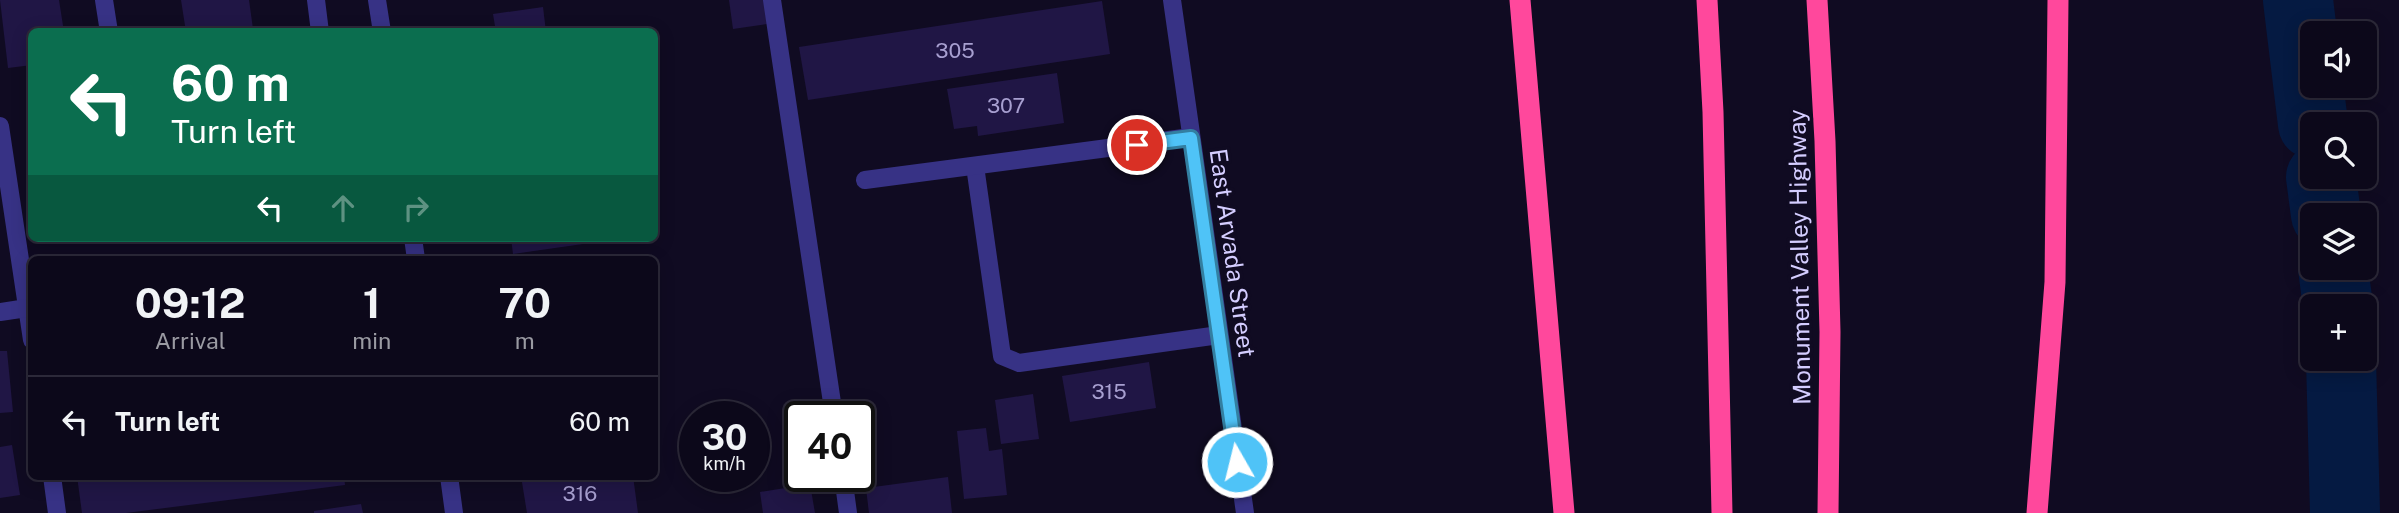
<!DOCTYPE html>
<html lang="en">
<head>
<meta charset="utf-8">
<style>
	body { margin:0; font-family:"Public Sans",sans-serif; background:#151123; color:#f1f3f6; height:100vh; display:flex; flex-direction:column; font-size:26px; white-space:nowrap }
	* { box-sizing:border-box; margin:0 }
	p { font-size:23px; color:#9a9aa2 }
	.icon { flex:none; width:38px; height:38px; fill:none; stroke:currentColor; stroke-width:2; stroke-linecap:round; stroke-linejoin:round }
	.map { position:relative; flex:1; overflow:hidden }
	.side { position:absolute; left:28px; top:256px; width:630px; height:224px; display:flex; flex-direction:column; background:#0c081a; border-radius:10px; box-shadow:0 4px 18px #0003,0 0 0 2px #2c2939 }
	.side>* { flex:none }
	.banner { position:absolute; left:28px; top:28px; width:630px; height:214px; border-radius:10px; box-shadow:0 4px 18px #0003,0 0 0 2px #2c2939; background:#0b6e4f; color:#fff; overflow:hidden }
	.buttons { position:absolute; left:2300px; top:21px; display:grid; gap:14px }
	.buttons a { display:grid; place-items:center; width:77px; height:77px; border-radius:10px; background:#0c081a; box-shadow:0 4px 18px #0003,0 0 0 2px #2c2939; font-size:35px }
	.speed { position:absolute; left:679px; top:401px; display:flex; gap:14px; font-size:35px; font-weight:700; text-align:center }
	.speed>* { display:grid; place-content:center; width:91px; height:91px; border-radius:50%; background:#0c081a; box-shadow:0 4px 18px #0003,0 0 0 2px #2c2939; line-height:1 }
	.speed small { font-size:18px; font-weight:400 }
	.speed .limit { border:4px solid #111; border-radius:10px; background:#fff; color:#111 }
	.pin { position:absolute; display:grid; place-items:center; width:60px; height:60px; color:#fff; margin:-30px; border:4px solid #fff; border-radius:50%; box-shadow:0 2px 7px #0007 }
	.me { position:absolute; width:77px; margin:-38px; rotate:352deg; stroke-linejoin:round; filter:drop-shadow(0 0 5px #0008) }
	.turn { display:flex; align-items:center; gap:24px; height:147px; padding:0 28px; font-size:32px }
	.turn .icon { width:91px; height:91px; stroke-width:2.5 }
	.turn b { display:block; font-size:49px; line-height:60px }
	.lanes { display:flex; align-items:center; height:66px; padding:0 28px; background:#0003; justify-content:center; gap:35px; direction:ltr }
	.lanes .off { opacity:.35 }
	.eta { display:flex; justify-content:space-evenly; align-items:center; height:119px; text-align:center }
	.eta b { font-size:42px; font-weight:700; line-height:49px }
	ul { padding:0; list-style:none }
	li { display:flex; align-items:center; gap:21px; height:91px; padding:0 28px; border-top:2px solid #2c2939 }
	li div { flex:1 }
	li b { display:block; font-size:26px }
	li em { font-style:normal }
	.map>svg:first-child { display:block }
</style>
</head>
<body>
<div class="map">
<svg width="2399" height="513" viewBox="0 0 2399 513">
	<rect width="100%" height="100%" fill="#100b22"/>
	<g fill="none" stroke-linecap="round" stroke-linejoin="round">
		<g stroke="#051a42" stroke-width="70">
			<polyline points="2298,0 2313,124"/>
			<polyline points="2321,177 2326,215"/>
			<polyline points="2333,268 2338,306"/>
			<polyline points="2341,359 2345,513"/>
		</g>
	</g>
	<g fill="#201645">
		<polygon points="0,0 59,0 64,32 32,32 32,65 8,68"/>
		<polygon points="181,0 249,0 253,29 186,32"/>
		<polygon points="729,0 764,0 767,24 733,29"/>
		<polygon points="1102,1 1110,54 808,100 799,47"/>
		<polygon points="543,7 546,32 496,32 493,14"/>
		<polygon points="1057,73 1064,123 978,136 977,126 954,129 947,89"/>
		<polygon points="511,238 589,238 590,243 513,254"/>
		<polygon points="0,351 7,351 13,412 0,413"/>
		<polygon points="1149,362 1156,408 1070,422 1062,376"/>
		<polygon points="1033,394 1039,439 1001,444 995,400"/>
		<polygon points="986,428 989,451 1002,449 1007,495 964,499 957,431"/>
		<polygon points="12,445 20,495 0,498 0,447"/>
		<polygon points="77,476 344,476 345,485 126,513 82,513"/>
		<polygon points="521,476 633,476 638,513 527,513"/>
		<polygon points="948,477 952,513 869,513 866,488"/>
		<polygon points="810,484 815,513 763,513 760,492"/>
		<polygon points="361,504 363,513 314,513 314,511"/>
	</g>
	<g fill="none" stroke-linecap="round" stroke-linejoin="round">
		<g stroke="#373285" stroke-width="18">
			<polyline points="104,0 109,32"/>
			<polyline points="316,0 320,32"/>
			<polyline points="377,0 382,32"/>
			<polyline points="772,0 834,416"/>
			<polyline points="1172,0 1245,513"/>
			<polyline points="0,126 32,340"/>
			<polyline points="975,166 1002,356 1019,363 1219,335"/>
			<polyline points="865,180 1191,137"/>
			<polyline points="413,238 416,259"/>
			<polyline points="0,312 27,308"/>
			<polyline points="52,476 57,513"/>
			<polyline points="449,476 454,513"/>
			<polyline points="843,476 848,513"/>
		</g>
		<g stroke="#ff489c" stroke-width="21">
			<polyline points="1520,0 1564,513"/>
			<polyline points="1707,0 1713,112 1722,513"/>
			<polyline points="1817,0 1825,141 1830,332 1828,513"/>
			<polyline points="2037,513 2055,282 2058,0"/>
		</g>
	</g>
	<g fill="none" stroke-linecap="round" stroke-linejoin="round">
		<g stroke="#337fa1" stroke-width="18">
			<polyline id="route" points="1137,145 1191,138 1237,462"/>
		</g>
		<use href="#route" stroke="#4fc3f7" stroke-width="12"/>
	</g>
	<g text-anchor="middle" stroke-width="7" stroke-linejoin="round" paint-order="stroke">
		<g font-size="21" fill="#a79fd0">
			<text x="955" y="58">305</text>
			<text x="1006" y="113">307</text>
			<text x="1109" y="399">315</text>
			<text x="580" y="501">316</text>
		</g>
		<g font-size="24" fill="#d4cdff" stroke="#100b22">
			<text transform="translate(1232 253) rotate(82)" y="8">East Arvada Street</text>
			<text transform="translate(1800 257) rotate(-91)" y="8">Monument Valley Highway</text>
		</g>
	</g>
</svg>
<div class="buttons">
<a><svg class="icon" aria-label="sound" viewBox="0 0 24 24"><path d="M4 9h4l5-4v14l-5-4H4zM17 9q2 3 0 6"/></svg></a>
<a><svg class="icon" aria-label="search" viewBox="0 0 24 24"><circle cx="10" cy="10" r="6"/><path d="M15 15l6 6"/></svg></a>
<a><svg class="icon" aria-label="layers" viewBox="0 0 24 24"><path d="M12 4l9 5-9 5-9-5zM3 14l9 5 9-5"/></svg></a>
<a>+</a>
</div>
<div class="speed"><div>30<small>km/h</small></div><div class="limit">40</div></div>
<div class="pin" style="left:1137px;top:145px;background:#d93025"><svg class="icon" aria-label="arrive" viewBox="0 0 24 24"><path d="M6 21V4h12l-3 4 3 4H6"/></svg></div>
<svg class="me" style="left:1237px;top:462px" viewBox="-20 -20 40 40"><circle r="17" fill="#4fc3f7" stroke="#fff" stroke-width="3"/><path d="M0-11L8 9 0 5-8 9z" fill="#fff"/></svg>
<div class="banner">
<div class="turn"><svg class="icon" aria-label="left" viewBox="0 0 24 24"><path d="M17 20v-9H6M10 6l-5 5 5 5"/></svg><div><b>60 m</b>Turn left</div></div>
<div class="lanes"><svg class="icon" aria-label="left" viewBox="0 0 24 24"><path d="M17 20v-9H6M10 6l-5 5 5 5"/></svg><svg class="icon off" aria-label="ahead" viewBox="0 0 24 24"><path d="M12 20V5M6 11l6-6 6 6"/></svg><svg class="icon off" aria-label="right" viewBox="0 0 24 24"><path d="M7 20v-9h11M14 6l5 5-5 5"/></svg></div>
</div>
<section class="side">
<div class="eta">
<div><b>09:12</b><p>Arrival</p></div>
<div><b>1</b><p>min</p></div>
<div><b>70</b><p>m</p></div>
</div>
<ul>
<li><svg class="icon" aria-label="left" viewBox="0 0 24 24"><path d="M17 20v-9H6M10 6l-5 5 5 5"/></svg><div><b>Turn left</b></div><em>60 m</em></li>
</ul>
</section>
</div>
</body>
</html>
